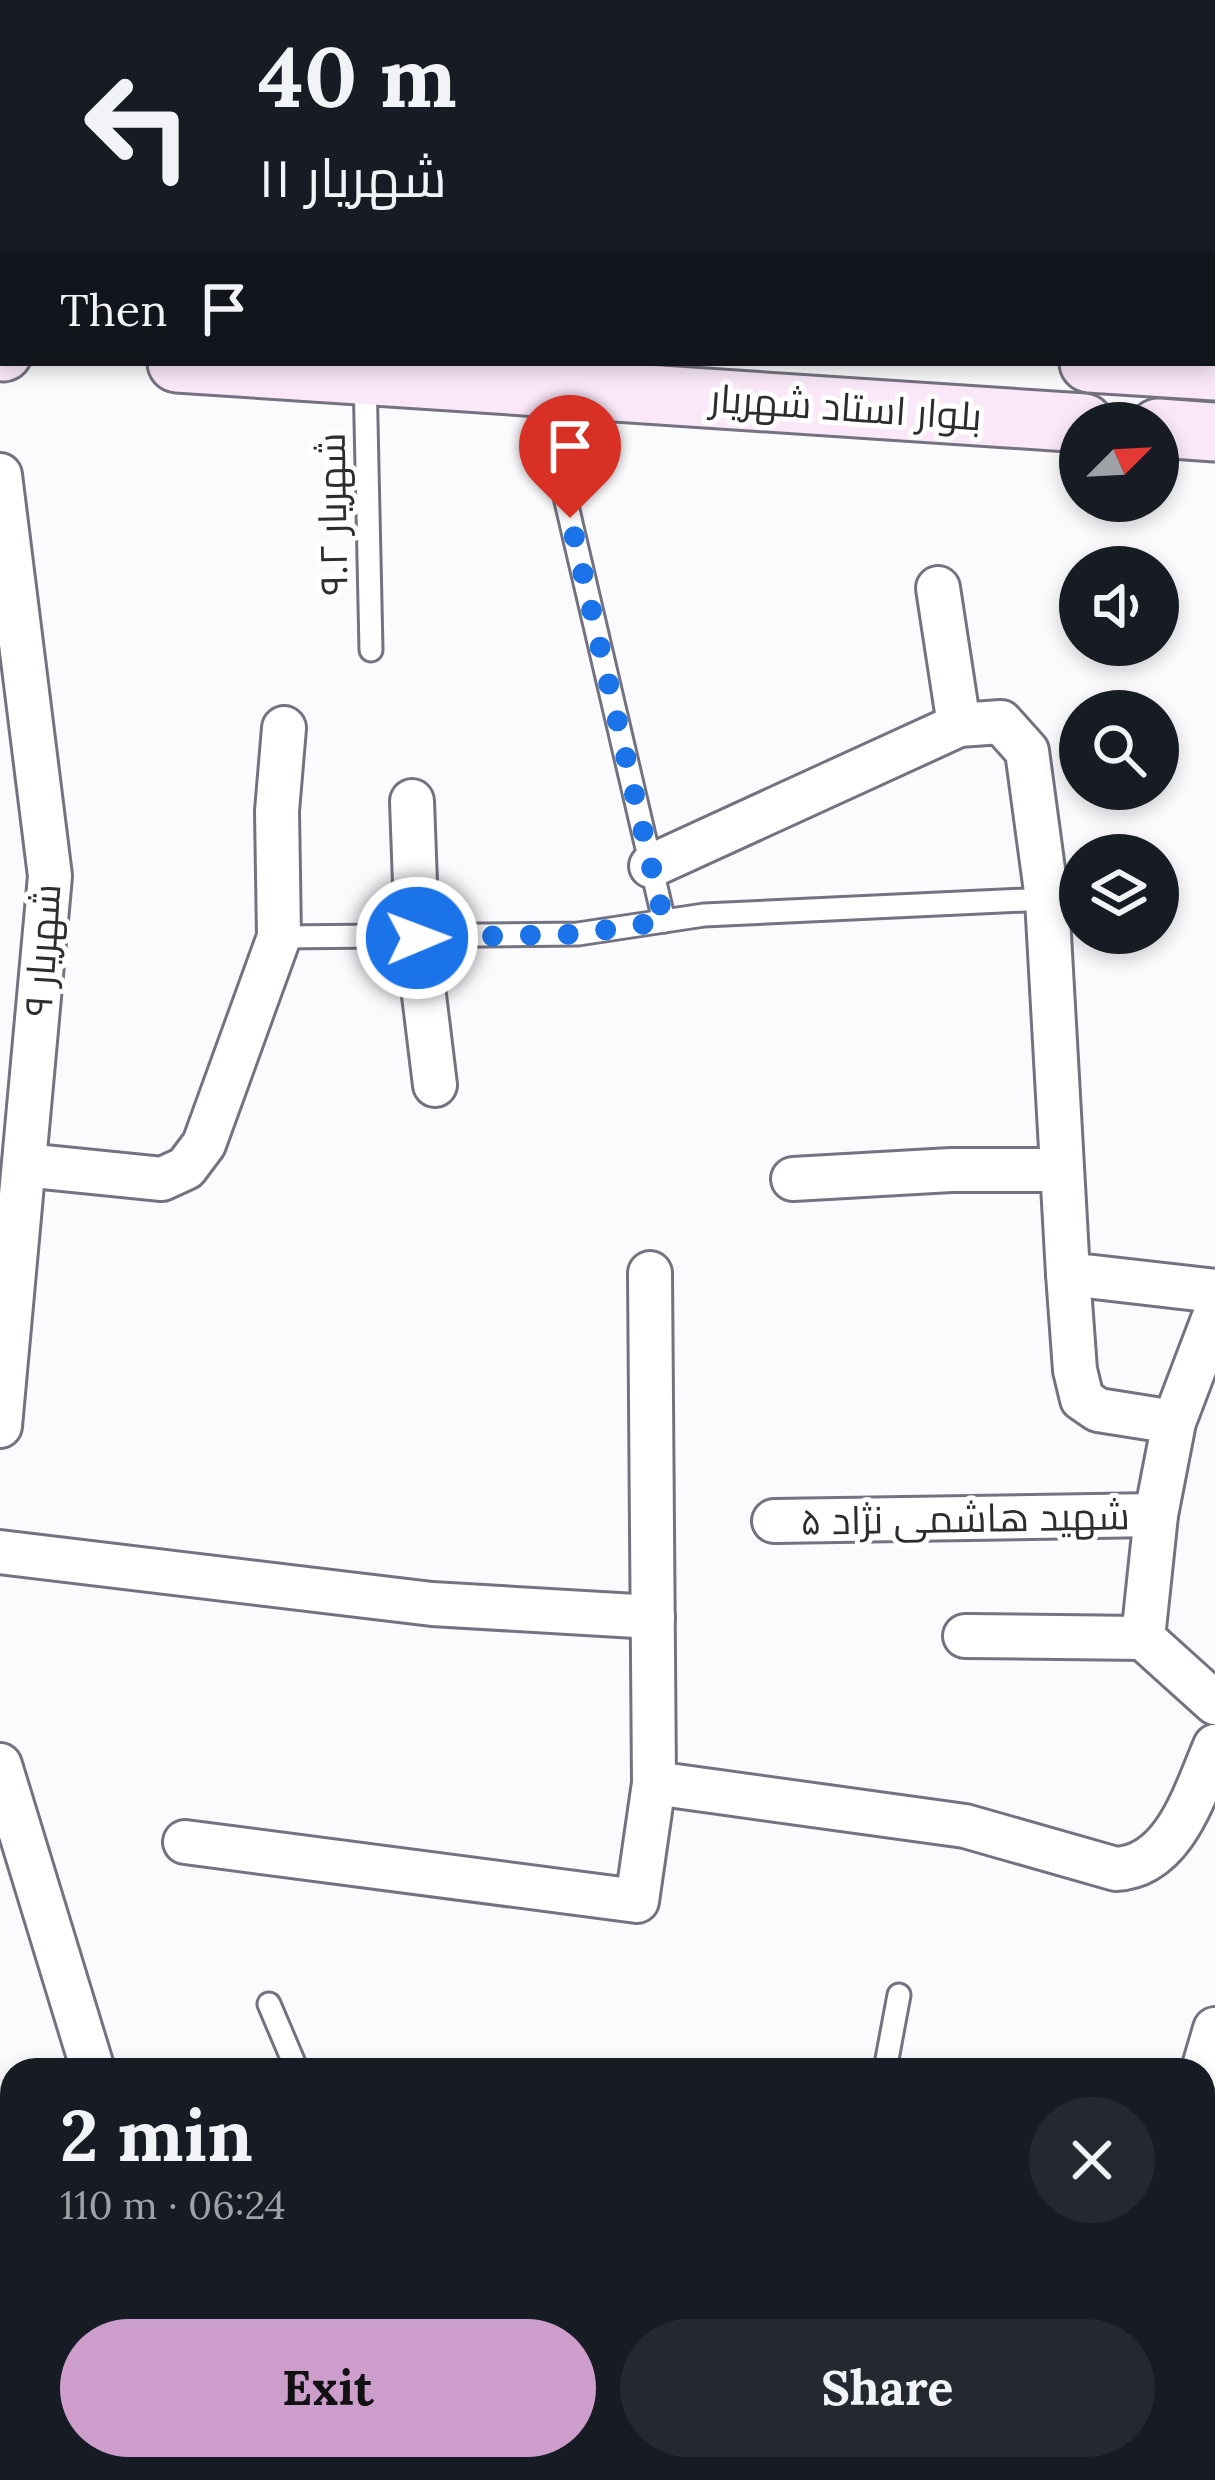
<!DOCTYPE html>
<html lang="en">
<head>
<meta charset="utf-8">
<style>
	body { margin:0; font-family:Lora,Cairo,serif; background:#242831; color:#f1f3f6; height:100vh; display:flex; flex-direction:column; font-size:45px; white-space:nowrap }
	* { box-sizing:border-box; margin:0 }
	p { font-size:39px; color:#9ea1a6 }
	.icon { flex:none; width:66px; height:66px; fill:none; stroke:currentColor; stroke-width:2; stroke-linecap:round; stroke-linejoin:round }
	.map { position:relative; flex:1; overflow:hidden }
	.panel { position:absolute; left:0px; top:2058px; width:1215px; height:423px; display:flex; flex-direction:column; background:#171b24; border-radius:36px 36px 0 0; box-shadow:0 6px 18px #0003 }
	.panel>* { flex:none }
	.guide { position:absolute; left:0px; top:0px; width:1215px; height:366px; box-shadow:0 6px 18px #0003; background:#171b24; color:#f1f3f6; overflow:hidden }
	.needle { width:78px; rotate:66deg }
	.buttons { position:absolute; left:1059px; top:402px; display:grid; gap:24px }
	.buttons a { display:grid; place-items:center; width:120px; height:120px; border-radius:50%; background:#171b24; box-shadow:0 6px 18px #0003; font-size:60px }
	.pin { position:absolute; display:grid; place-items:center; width:102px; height:102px; color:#fff; margin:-123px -51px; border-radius:50% 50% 50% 0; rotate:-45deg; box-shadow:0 0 12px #0007 }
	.pin .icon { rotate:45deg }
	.me { position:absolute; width:132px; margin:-66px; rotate:89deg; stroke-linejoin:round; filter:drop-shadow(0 0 9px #0008) }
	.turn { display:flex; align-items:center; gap:42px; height:252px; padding:0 60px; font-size:54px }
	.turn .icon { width:156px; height:156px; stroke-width:2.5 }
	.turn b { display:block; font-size:84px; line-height:102px }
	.then { display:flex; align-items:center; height:114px; padding:0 60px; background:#0003; gap:24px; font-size:45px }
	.round { display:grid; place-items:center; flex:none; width:126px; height:126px; border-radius:63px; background:#242831 }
	.overview { display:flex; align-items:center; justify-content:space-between; height:204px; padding:0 60px }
	h1 { font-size:72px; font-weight:700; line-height:90px }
	.action { display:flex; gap:24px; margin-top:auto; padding:24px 60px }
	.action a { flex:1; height:138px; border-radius:72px; background:#cd9ecc; color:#111; font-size:48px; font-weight:700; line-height:138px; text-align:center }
	.action a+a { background:#242831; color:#f1f3f6 }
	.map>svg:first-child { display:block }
</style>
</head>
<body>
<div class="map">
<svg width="1215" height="2480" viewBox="0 0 1215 2480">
	<rect width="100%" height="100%" fill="#fbfbfe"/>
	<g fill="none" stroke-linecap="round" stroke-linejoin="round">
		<g stroke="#747280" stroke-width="27">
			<g id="lane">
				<polyline points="374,0 374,3"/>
				<polyline points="365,375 371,650"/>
				<polyline points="540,390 664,921"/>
				<polyline points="279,937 578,934 704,915 1047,899"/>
				<polyline points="269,2004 297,2070"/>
				<polyline points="885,2070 899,1995"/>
				<polyline points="460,2469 464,2480"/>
				<polyline points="1070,2480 1072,2469"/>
			</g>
		</g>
		<g stroke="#747280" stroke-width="48">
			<g id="street">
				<polyline points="597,0 597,3"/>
				<polyline points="830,0 830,3"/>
				<polyline points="985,0 985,3"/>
				<polyline points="1202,0 1202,3"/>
				<polyline points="1212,214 1215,278"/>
				<polyline points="0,475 50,876 0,1426"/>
				<polyline points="938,588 959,725"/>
				<polyline points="412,801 417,938 435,1085"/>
				<polyline points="651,866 959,725 1001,722 1027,751 1047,899 1068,1274 1215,1291"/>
				<polyline points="24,1165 162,1179 186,1168 204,1144 279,937 277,811 284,728"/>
				<polyline points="793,1179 951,1170 1062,1170"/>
				<polyline points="1068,1274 1075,1370 1082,1399 1098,1410 1174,1422"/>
				<polyline points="774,1521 1156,1515"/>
				<polyline points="0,1552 432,1604 653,1617"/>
				<polyline points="965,1636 1143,1638"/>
				<polyline points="1143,1638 1156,1515 1174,1422 1215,1314"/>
				<polyline points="1143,1638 1215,1703"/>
				<polyline points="0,1765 93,2070"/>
				<path d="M654 1783 965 1826 1116 1869C1175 1866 1195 1792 1215 1746"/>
				<polyline points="185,1842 637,1901 654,1783 650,1273"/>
				<polyline points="1203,2070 1215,2029"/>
				<polyline points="229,2469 233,2480"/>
			</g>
		</g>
		<g stroke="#747280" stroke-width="63">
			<g id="secondary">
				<polyline points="0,291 3,292"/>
				<polyline points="0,351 3,352"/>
				<polyline points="177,363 1084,423"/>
				<polyline points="1089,363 1215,371"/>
				<polyline points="1158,428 1215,432"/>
				<polyline points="808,2480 816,2480"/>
			</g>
		</g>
		<use href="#lane" stroke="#fff" stroke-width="21"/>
		<use href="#street" stroke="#fff" stroke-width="42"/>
		<use href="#secondary" stroke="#fae8f8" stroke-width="57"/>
	</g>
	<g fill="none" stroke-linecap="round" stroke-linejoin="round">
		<polyline stroke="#1a73e8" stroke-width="21" stroke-dasharray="0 37.8" points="417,938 578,934 664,921 570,518"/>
	</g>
	<g text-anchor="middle" stroke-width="10" stroke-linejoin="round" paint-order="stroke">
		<g font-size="39" fill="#2c2c31" stroke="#fff">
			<text transform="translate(846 407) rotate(4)" y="14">بلوار استاد شهریار</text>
			<text transform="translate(332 514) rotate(-91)" y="14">شهریار ۹.۲</text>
			<text transform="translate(42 950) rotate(-86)" y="14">شهریار ۹</text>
			<text transform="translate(965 1518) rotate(-1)" y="14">شهید هاشمی نژاد ۵</text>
		</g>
	</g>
</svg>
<div class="buttons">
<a><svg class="needle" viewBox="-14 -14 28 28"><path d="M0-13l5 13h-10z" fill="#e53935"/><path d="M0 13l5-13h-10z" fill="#9ea1a6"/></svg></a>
<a><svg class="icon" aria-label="sound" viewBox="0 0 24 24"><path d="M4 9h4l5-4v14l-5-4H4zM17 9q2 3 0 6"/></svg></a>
<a><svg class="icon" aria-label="search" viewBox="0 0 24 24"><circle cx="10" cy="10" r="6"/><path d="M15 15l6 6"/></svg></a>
<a><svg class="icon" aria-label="layers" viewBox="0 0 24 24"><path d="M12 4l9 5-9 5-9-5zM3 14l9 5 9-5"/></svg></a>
</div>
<div class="pin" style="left:570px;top:518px;background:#d93025"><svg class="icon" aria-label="arrive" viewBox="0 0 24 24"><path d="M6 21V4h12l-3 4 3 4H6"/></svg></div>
<svg class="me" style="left:417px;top:938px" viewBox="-20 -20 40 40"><circle r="17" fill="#1a73e8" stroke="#fff" stroke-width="3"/><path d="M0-11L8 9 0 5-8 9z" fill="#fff"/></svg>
<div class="guide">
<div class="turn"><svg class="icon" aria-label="left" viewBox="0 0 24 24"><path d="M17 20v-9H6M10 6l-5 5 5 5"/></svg><div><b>40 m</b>شهریار ۱۱</div></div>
<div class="then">Then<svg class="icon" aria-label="arrive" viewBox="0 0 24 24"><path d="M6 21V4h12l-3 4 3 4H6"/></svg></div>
</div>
<section class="panel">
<div class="overview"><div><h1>2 min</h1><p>110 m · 06:24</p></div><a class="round"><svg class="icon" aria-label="close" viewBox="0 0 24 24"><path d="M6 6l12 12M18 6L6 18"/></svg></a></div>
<div class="action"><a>Exit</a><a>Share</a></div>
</section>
</div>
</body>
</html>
